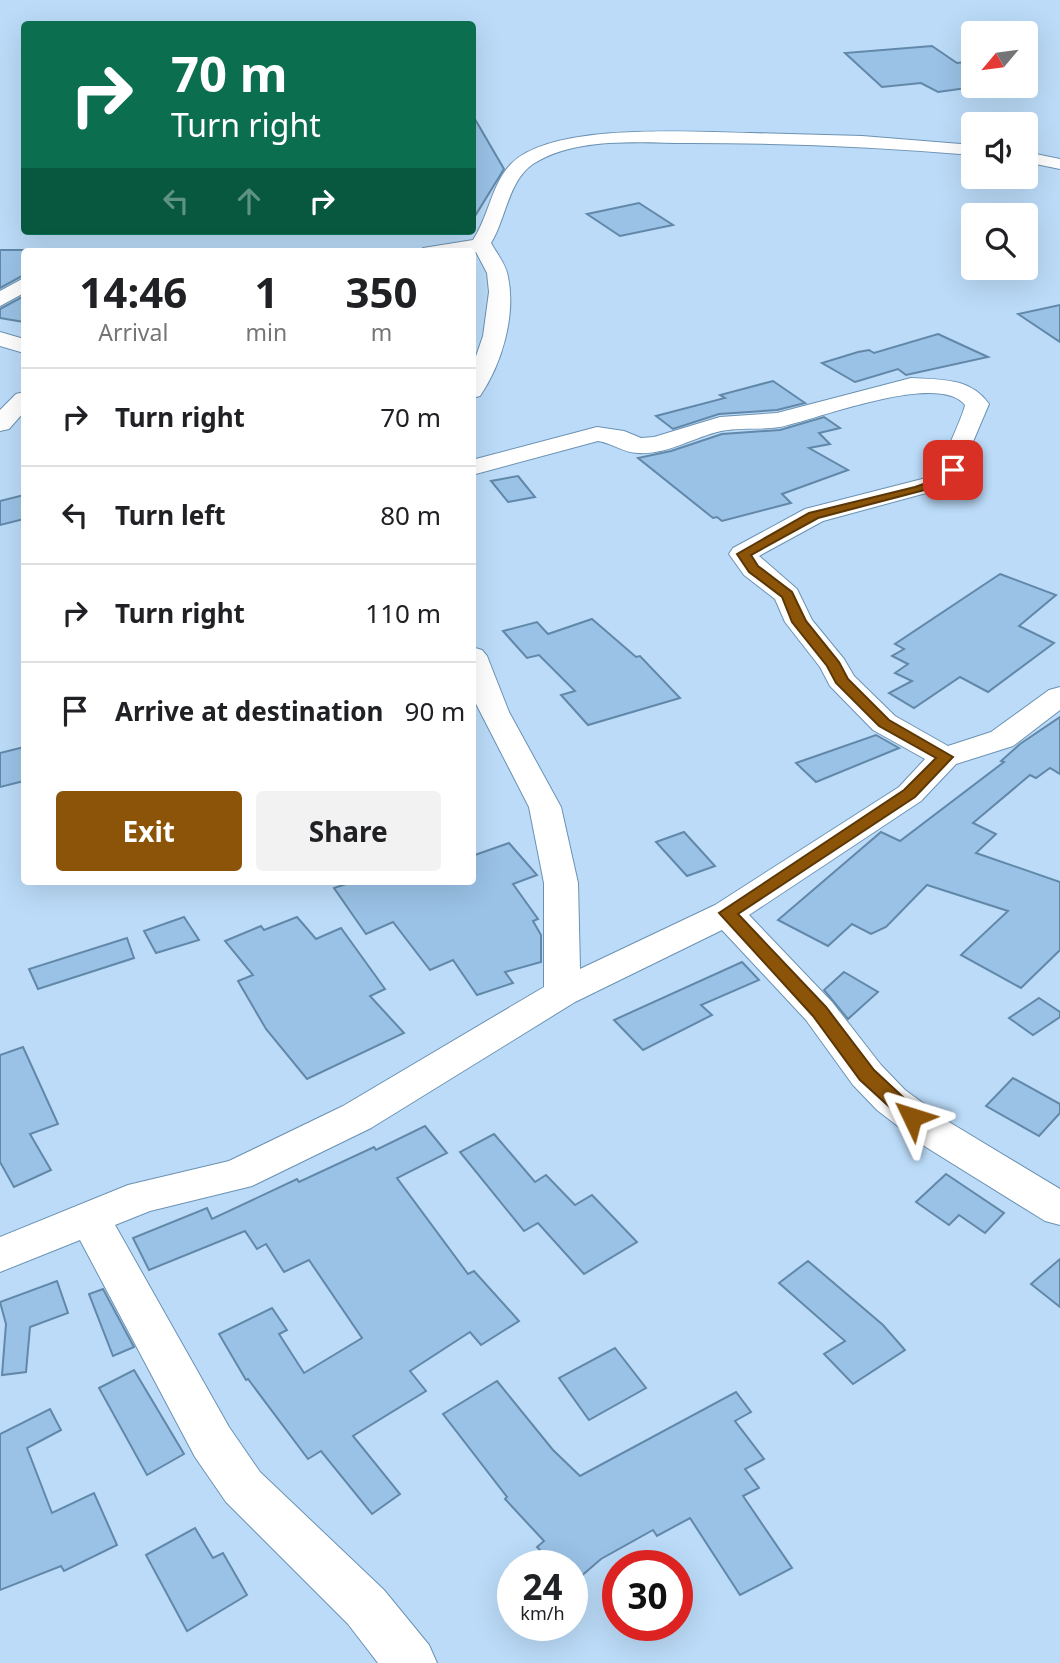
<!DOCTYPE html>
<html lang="en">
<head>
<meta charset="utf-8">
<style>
	body { margin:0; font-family:"Noto Sans",sans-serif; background:#f2f2f2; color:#202124; height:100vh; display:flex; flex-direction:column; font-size:26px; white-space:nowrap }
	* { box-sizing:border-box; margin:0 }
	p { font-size:23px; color:#757577 }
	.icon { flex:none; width:38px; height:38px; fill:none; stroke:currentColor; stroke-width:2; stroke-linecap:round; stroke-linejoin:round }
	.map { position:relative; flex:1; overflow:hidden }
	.side { position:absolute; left:21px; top:248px; width:455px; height:637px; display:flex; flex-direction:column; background:#fff; border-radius:7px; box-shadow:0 7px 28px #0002 }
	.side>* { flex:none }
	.banner { position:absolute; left:21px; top:21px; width:455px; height:214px; border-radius:7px; box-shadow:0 7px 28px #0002; background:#0b6e4f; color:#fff; overflow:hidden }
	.needle { width:46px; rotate:241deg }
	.tools { position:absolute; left:961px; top:21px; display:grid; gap:14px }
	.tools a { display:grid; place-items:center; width:77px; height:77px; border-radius:7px; background:#fff; box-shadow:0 7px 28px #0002; font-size:35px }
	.speed { position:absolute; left:497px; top:1550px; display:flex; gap:14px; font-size:35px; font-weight:700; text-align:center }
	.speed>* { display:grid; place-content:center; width:91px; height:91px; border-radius:50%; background:#fff; box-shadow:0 7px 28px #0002; line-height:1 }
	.speed small { font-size:18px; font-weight:400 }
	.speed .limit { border:10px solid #d22; background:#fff; color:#111 }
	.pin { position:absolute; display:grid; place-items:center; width:60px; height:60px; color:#fff; margin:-30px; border-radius:14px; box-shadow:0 4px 10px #0006 }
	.me { position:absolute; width:77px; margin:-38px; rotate:311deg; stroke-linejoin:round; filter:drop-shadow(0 0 5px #0008) }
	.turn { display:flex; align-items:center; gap:24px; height:147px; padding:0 35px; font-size:32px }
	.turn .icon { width:91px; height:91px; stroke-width:2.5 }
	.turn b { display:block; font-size:49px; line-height:60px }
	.lanes { display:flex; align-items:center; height:66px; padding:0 35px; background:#0003; justify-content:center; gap:35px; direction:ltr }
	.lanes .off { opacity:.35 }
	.eta { display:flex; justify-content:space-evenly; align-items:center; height:119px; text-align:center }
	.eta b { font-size:42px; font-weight:700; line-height:49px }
	.cta { display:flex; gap:14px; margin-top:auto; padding:14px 35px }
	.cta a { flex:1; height:80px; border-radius:7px; background:#8c5409; color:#fff; font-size:28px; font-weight:700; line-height:80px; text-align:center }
	.cta a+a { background:#f2f2f2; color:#202124 }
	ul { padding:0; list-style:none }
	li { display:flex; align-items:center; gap:21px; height:98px; padding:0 35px; border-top:2px solid #e0e0e0 }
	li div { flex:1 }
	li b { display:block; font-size:26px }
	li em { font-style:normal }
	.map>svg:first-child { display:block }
</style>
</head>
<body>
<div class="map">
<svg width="1060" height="1663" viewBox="0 0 1060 1663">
	<rect width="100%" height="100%" fill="#bbdbf8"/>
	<g fill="#9ac2e6" stroke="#6288a9" stroke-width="2">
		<polygon points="932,46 957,63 965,62 973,68 973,86 981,86 938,92 921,83 882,87 845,53"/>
		<polygon points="472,114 504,169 472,221"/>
		<polygon points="639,203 673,225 620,236 587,214"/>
		<polygon points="0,250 24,250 24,275 0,288"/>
		<polygon points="24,296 24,322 0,318 0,309"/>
		<polygon points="1060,305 1060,342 1018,314"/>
		<polygon points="938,334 988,357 906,375 898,369 855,382 822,363 858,352 869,350 874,353"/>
		<polygon points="773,381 805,403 777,410 719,414 673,429 656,416 725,398 720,395"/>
		<polygon points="824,417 840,428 819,433 830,444 809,448 848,470 782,494 791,503 722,521 717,517 713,518 638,458 671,451 722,434 780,430"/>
		<polygon points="518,476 535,497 508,502 491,481"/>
		<polygon points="24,495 24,519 0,525 0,501"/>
		<polygon points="1000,574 1056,595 1019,626 1054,643 988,692 960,677 914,708 889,693 912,681 895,673 908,664 892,656 904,649 895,644"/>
		<polygon points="592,619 636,657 640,656 680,698 588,725 561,695 575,691 539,655 527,658 503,631 537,622 548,634"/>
		<polygon points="1060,717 1060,774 1050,768 1036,778 1030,775 973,823 996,834 976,853 1060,882 1060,950 1021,988 961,955 1008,911 927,885 886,927 871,934 852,924 828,946 778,920 881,832 900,841 1004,762 1001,761 1020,744"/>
		<polygon points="876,735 899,748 816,782 796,763"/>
		<polygon points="24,747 24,781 0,787 0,753"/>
		<polygon points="684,832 715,866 687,876 656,842"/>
		<polygon points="509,843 537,875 513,884 538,919 533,921 541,935 541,962 505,972 513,983 477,995 453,960 430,970 393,922 366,934 334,888 352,882 472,882 472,856"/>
		<polygon points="184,917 199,940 156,953 144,931"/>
		<polygon points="297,917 316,939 341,928 385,989 370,996 404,1033 307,1079 266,1029 238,981 253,975 225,941 261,926 264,930"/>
		<polygon points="127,938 134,958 38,989 29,969"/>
		<polygon points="742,962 759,980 701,1005 712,1015 643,1050 614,1020"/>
		<polygon points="844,972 878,992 848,1019 824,990"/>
		<polygon points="1039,998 1060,1012 1060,1017 1033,1035 1009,1018"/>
		<polygon points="23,1047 58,1124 30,1134 51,1170 14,1187 0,1162 0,1055"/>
		<polygon points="1013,1078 1060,1104 1060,1113 1039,1136 986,1106"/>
		<polygon points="425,1126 447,1153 397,1178 468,1274 474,1271 519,1321 481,1345 470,1332 410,1371 426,1391 353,1436 400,1494 372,1514 321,1451 308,1459 248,1379 246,1380 219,1334 272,1308 287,1330 279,1334 304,1373 362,1338 309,1260 284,1272 266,1244 257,1249 245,1231 149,1270 133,1238 207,1208 212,1219 297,1179 299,1182 374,1147 376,1150"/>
		<polygon points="494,1134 535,1182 546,1175 575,1205 592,1195 637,1242 584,1274 538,1223 524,1231 460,1152"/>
		<polygon points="946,1174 1004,1213 985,1233 959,1215 949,1225 916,1202"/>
		<polygon points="1060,1259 1060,1307 1031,1284"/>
		<polygon points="808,1261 883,1325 905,1350 853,1384 824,1354 845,1341 779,1283"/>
		<polygon points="57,1281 68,1313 30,1327 26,1372 2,1375 6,1324 0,1302"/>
		<polygon points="103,1289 134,1347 113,1356 89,1294"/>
		<polygon points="615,1348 646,1388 589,1420 559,1378"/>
		<polygon points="134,1370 184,1454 147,1475 99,1388"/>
		<polygon points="497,1381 553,1450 580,1476 736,1392 751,1412 735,1421 764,1459 745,1469 759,1488 743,1496 792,1568 740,1595 690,1518 657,1536 653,1530 601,1559 572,1584 572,1566 555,1566 537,1547 544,1541 505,1499 507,1497 443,1414"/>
		<polygon points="50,1409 61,1430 27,1448 52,1513 94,1493 117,1545 64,1571 61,1566 0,1590 0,1434"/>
		<polygon points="195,1528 213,1558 223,1553 247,1595 187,1631 146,1555"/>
	</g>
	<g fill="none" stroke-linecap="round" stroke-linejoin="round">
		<g stroke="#6b92b3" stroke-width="2">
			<g id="street">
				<path d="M750 133 862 136 973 145V155C879 147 785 143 690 143 641 143 576 136 533 164 508 181 506 219 491 243 497 254 506 264 508 277 516 315 502 364 480 396L472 398V368L483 336 489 292 487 273 476 252H420L423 248 473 240C489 216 491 185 511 164 551 122 693 132 750 133Z"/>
				<polygon points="1026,152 1060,159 1060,169 1026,162"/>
				<polygon points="24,278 24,293 0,306 0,291"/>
				<polygon points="0,332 24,339 24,353 0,346"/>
				<path d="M911 378C941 380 970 377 989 404L972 444 966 470 952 486 823 521 759 556 797 589 812 620 844 659 854 676 895 716 948 746 991 732 1049 690 1060 687V710L1013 746 956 764 921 801 749 915 832 1002 881 1065 905 1090 949 1122 1060 1189V1225L1045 1221 921 1144 877 1110 853 1085 806 1020 722 930 575 1002 371 1128 252 1186 150 1211 115 1225 229 1427 260 1472 384 1590 429 1645 437 1663H378L348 1624 226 1502 195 1457 80 1240 0 1272V1237L128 1185 229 1161 343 1106 544 987V883L529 807 472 696V647L482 650 487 656 509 712 561 807 578 883 580 969 715 905 899 787 925 759 873 730 830 686 820 667 785 622 775 599 744 575 729 554 733 548 805 509 934 476C939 470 964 413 965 405 939 371 818 419 780 427 761 430 740 427 721 431 694 437 667 455 638 453 624 453 612 443 598 441L472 475V460L597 427 624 431 641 438 654 437 720 417 777 413Z"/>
				<polygon points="24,392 24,412 9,429 0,431 0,410 16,394"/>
			</g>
		</g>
		<use href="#street" fill="#fff" fill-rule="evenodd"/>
	</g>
	<polygon fill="#8c5409" stroke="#5b3706" stroke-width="2" points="953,466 959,470 947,484 818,518 751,555 758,566 792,592 806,621 839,662 848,679 889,720 953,757 915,797 738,914 826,1007 874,1070 919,1112 922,1117 919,1122 906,1122 860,1080 813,1016 719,913 904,790 936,758 879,726 836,683 827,666 792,622 782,597 749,572 737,554 809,513 915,487 938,479"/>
</svg>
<div class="tools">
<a><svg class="needle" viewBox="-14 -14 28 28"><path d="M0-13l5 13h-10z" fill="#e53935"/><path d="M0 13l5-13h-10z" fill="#757577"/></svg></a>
<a><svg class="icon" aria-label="sound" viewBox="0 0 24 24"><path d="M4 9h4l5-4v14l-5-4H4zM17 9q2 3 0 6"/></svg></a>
<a><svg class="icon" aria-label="search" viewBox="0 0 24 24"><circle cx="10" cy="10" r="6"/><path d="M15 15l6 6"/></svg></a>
</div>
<div class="speed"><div>24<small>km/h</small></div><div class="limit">30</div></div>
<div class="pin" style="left:953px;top:470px;background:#d93025"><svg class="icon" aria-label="arrive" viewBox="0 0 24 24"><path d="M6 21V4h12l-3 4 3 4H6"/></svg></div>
<svg class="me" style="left:912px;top:1117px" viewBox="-20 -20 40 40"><path d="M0-17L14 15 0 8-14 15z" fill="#8c5409" stroke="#fff" stroke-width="4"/></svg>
<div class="banner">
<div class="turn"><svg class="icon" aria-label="right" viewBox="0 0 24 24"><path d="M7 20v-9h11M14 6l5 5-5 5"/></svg><div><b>70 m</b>Turn right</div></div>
<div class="lanes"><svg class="icon off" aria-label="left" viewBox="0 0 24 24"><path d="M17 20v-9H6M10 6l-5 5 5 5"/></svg><svg class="icon off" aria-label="ahead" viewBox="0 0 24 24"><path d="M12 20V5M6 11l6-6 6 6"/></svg><svg class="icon" aria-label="right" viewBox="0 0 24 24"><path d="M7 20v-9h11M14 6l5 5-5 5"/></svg></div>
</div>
<section class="side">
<div class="eta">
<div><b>14:46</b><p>Arrival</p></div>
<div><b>1</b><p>min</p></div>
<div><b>350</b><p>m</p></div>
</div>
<ul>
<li><svg class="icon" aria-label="right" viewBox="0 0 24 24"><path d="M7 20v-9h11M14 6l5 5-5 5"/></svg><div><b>Turn right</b></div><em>70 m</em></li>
<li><svg class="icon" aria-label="left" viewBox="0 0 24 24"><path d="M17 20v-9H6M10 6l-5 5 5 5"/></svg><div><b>Turn left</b></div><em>80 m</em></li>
<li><svg class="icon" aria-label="right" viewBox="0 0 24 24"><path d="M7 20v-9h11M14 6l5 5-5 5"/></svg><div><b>Turn right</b></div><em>110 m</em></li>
<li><svg class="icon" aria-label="arrive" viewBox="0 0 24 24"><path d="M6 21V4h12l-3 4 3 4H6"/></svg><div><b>Arrive at destination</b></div><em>90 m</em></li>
</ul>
<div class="cta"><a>Exit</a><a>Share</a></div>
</section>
</div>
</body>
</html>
